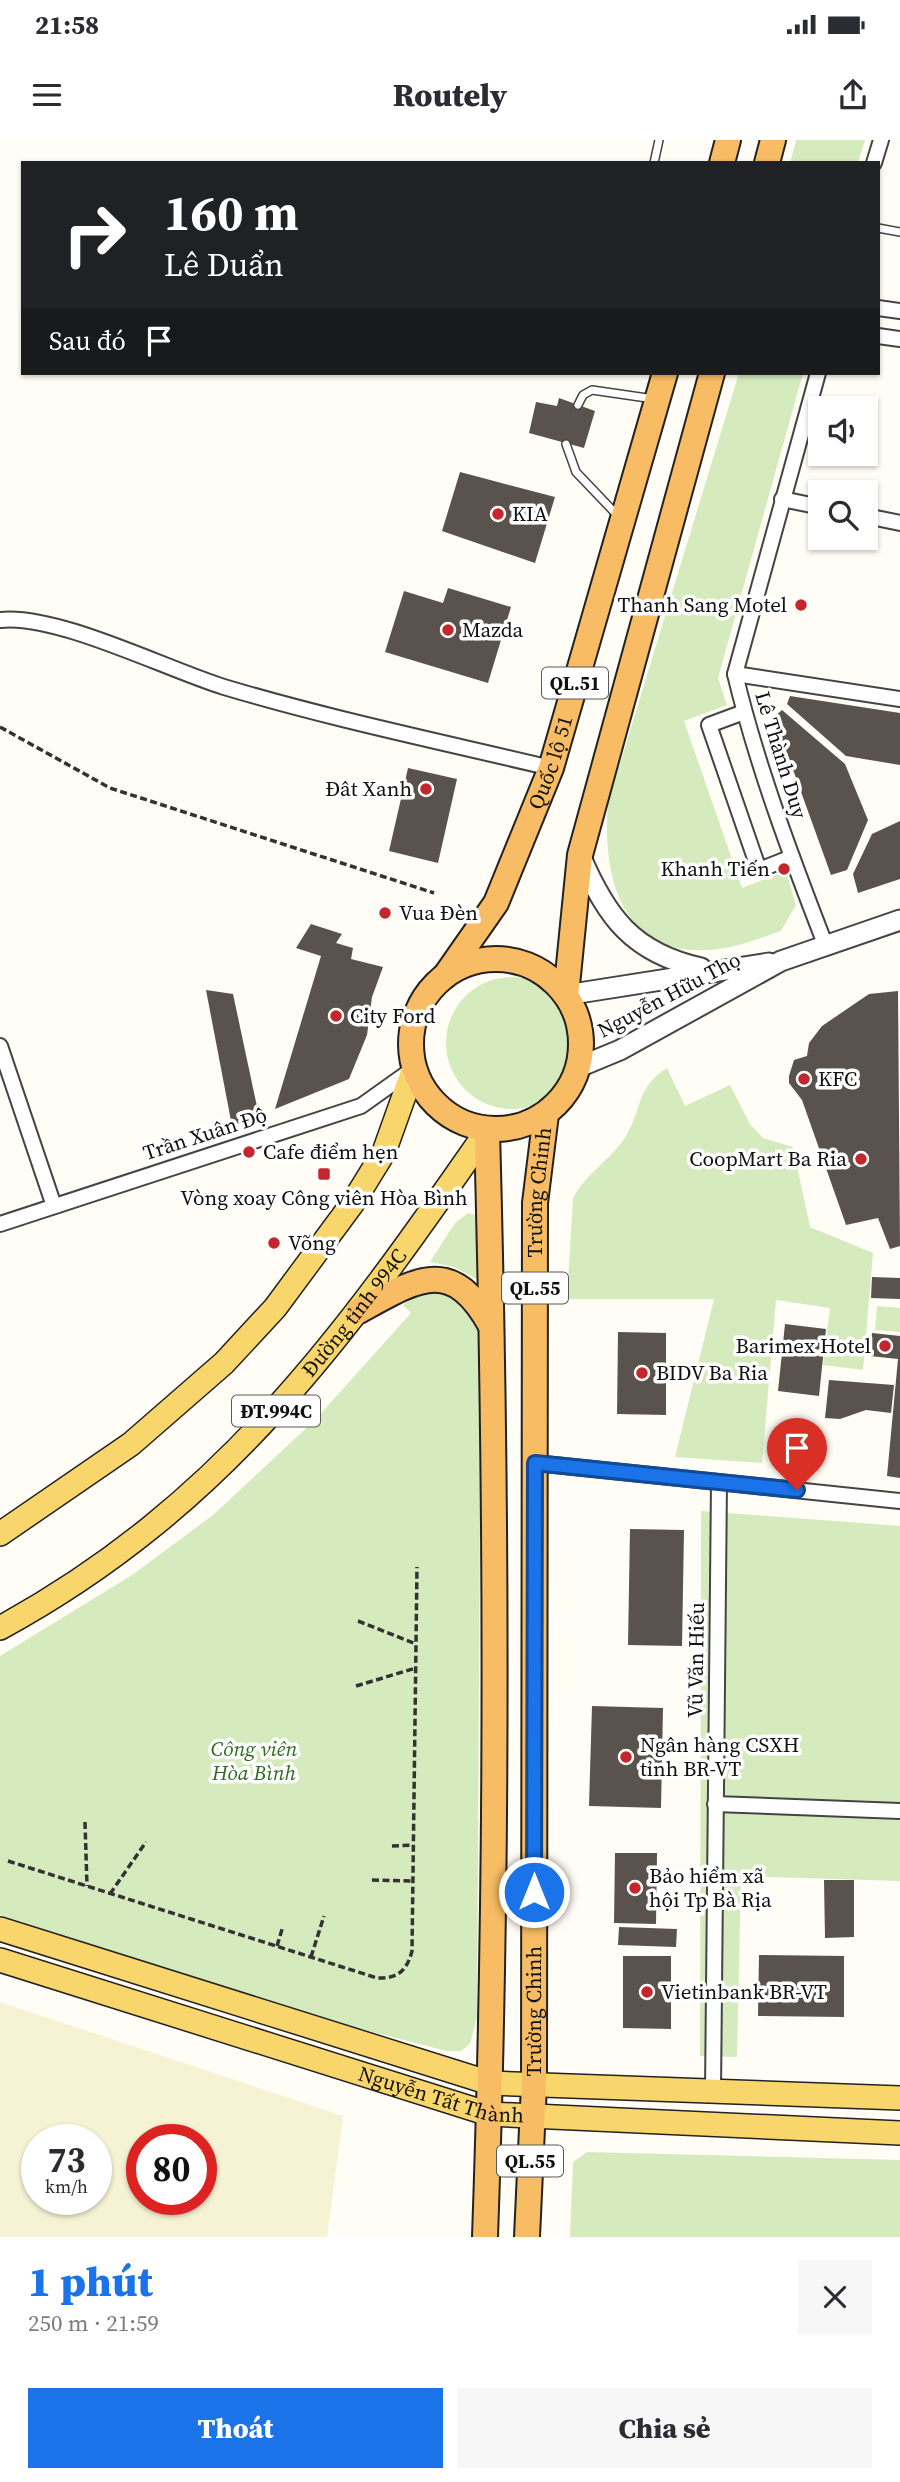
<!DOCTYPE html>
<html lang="vi">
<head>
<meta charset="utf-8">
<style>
	body { margin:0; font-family:"Source Serif 4",serif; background:#f7f7f7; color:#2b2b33; height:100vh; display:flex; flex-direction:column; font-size:26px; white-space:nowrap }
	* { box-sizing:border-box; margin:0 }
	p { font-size:23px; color:#7c7c81 }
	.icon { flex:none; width:38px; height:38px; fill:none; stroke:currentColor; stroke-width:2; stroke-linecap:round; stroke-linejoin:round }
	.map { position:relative; height:2097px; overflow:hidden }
	.details { display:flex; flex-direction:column; background:#fff; flex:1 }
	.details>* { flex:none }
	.guide { position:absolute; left:21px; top:21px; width:859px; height:214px; border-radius:0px; box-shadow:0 2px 5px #0004; background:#202124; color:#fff; overflow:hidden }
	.tools { position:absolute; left:808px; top:256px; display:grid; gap:14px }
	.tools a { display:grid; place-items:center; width:70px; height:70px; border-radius:0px; background:#fff; box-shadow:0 2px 5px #0004; font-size:35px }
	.speed { position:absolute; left:21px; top:1984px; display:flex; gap:14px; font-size:35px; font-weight:700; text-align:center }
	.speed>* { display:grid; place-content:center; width:91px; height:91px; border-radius:50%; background:#fff; box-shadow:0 2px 5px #0004; line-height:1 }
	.speed small { font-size:18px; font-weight:400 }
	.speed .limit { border:10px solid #d22; background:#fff; color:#111 }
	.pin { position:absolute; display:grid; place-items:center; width:60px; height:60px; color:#fff; margin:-72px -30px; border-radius:50% 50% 50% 0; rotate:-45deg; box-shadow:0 0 7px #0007 }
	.pin .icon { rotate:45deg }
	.me { position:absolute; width:77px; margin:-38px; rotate:0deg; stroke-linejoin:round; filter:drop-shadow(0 0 5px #0008) }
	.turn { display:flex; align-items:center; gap:24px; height:147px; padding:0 28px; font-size:32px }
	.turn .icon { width:91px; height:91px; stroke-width:2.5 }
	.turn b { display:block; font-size:49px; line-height:60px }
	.then { display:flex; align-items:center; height:66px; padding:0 28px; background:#0003; gap:14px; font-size:26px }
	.round { display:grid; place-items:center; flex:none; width:74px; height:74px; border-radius:0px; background:#f7f7f7 }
	.headline { display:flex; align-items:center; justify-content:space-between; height:119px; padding:0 28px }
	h1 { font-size:42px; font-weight:800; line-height:52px; color:#1a73e8 }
	.cta { display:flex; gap:14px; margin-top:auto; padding:14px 28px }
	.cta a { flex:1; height:80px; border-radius:0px; background:#1a73e8; color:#fff; font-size:28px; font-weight:800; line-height:80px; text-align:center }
	.cta a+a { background:#f7f7f7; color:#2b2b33 }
	.status { display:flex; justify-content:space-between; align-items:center; height:49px; padding:0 35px; background:#fff; direction:ltr }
	.status svg { height:19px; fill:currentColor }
	header { display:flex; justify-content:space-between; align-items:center; height:91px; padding:0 28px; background:#fff; font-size:32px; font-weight:800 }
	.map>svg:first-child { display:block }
</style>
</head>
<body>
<div class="status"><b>21:58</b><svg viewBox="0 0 49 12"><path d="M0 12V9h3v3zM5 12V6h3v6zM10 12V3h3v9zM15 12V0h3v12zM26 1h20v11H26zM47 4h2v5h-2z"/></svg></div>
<header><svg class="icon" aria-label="menu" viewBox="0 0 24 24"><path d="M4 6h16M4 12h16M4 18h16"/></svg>Routely<svg class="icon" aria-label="share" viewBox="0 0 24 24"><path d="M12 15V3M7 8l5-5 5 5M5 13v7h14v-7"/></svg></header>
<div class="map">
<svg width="900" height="2097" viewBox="0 0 900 2097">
	<rect width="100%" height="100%" fill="#fffdf5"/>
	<path fill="#f6f3d4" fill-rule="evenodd" d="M0 1862 343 1976 327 2097H0ZM37 2000H96V2060H37ZM142 2000H201V2060H142Z"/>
	<g fill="#d5ebbd">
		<polygon points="796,0 865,0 858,23 790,23"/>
		<path d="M739 233H803L718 538 727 565 684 581 742 748 786 731 796 765 781 791C759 799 732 809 709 810 620 816 602 734 608 663Z"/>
		<circle cx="512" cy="903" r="66"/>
		<path d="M667 928 685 966 730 945 750 984 763 998 793 1007 810 1087 873 1113 863 1230 823 1225 830 1168 776 1160 762 1323 675 1317 714 1159H567L573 1058C586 1033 611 1020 626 996 642 969 637 946 667 928Z"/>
		<polygon points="468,1073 480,1076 484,1143 454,1127 430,1122 455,1083"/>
		<polygon points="442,1144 480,1173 481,1203 477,1877 470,1904 461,1911 447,1911 333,1882 0,1775 0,1516 132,1435 213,1375 315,1280 411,1173 403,1165 429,1148"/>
		<polygon points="877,1166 900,1168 900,1192 875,1190"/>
		<polygon points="701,1371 900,1386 900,1741 741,1736 737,1917 700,1916"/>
		<polygon points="587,2012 900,2020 900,2097 570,2097 573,2022"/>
	</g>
	<g fill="#5a524d">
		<polygon points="559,258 595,271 584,308 529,293 536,262 557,266"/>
		<polygon points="460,332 555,357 535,423 442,391"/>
		<polygon points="448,448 511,467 488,543 385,512 404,451 443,463"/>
		<polygon points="790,556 900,573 900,625 846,616 787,564"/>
		<polygon points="782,570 845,624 868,680 847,730 831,735 774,577"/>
		<polygon points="408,628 457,639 438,723 389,711"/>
		<polygon points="900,681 900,739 858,753 853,734 872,694"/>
		<polygon points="311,784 342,794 336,803 353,808 351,819 383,827 372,857 367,895 349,939 275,969 321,816 296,808"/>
		<polygon points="206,850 233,854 259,976 232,986"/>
		<polygon points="898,851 900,1106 890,1109 878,1078 846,1085 802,960 789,943 789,936 794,920 807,916 809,903 822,886 869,854"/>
		<polygon points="872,1137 900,1138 900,1159 871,1158"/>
		<polygon points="785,1184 826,1189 819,1256 778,1251"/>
		<polygon points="618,1192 666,1193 666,1275 617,1274"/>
		<polygon points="872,1193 900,1196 900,1338 887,1336 898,1219 870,1216"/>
		<polygon points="829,1240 894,1245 891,1273 866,1270 840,1279 825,1278"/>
		<polygon points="630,1389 684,1390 682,1506 628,1505"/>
		<polygon points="592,1566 663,1568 661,1668 589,1666"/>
		<polygon points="615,1713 657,1713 656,1784 614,1783"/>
		<polygon points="824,1740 854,1740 854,1797 825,1798"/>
		<polygon points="619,1787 677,1789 676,1807 618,1805"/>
		<polygon points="759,1815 844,1816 844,1877 758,1876"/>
		<polygon points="623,1816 671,1816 671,1889 623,1888"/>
	</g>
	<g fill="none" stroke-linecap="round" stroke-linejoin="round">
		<g stroke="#444" stroke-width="10">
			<g id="service">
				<polyline points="654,23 659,0"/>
				<polyline points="878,88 900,92"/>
				<polyline points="578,265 583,255 592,250 654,259"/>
				<polyline points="566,304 576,332 618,376"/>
			</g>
		</g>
		<g stroke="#444" stroke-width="18">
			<g id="minor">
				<polyline points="874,23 881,0"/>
				<polyline points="878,168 900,171"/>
				<polyline points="878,196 900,199"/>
				<path d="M818 233 735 534C757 626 791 716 825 804"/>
				<polyline points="782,359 821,367"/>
				<polyline points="866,376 900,383"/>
				<path d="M0 480C55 473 166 529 224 547 331 579 442 602 551 628"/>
				<polyline points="735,534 900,559"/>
				<polyline points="744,572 709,585 759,730 792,717"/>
				<polyline points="0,906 54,1066"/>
				<polyline points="0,1084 361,966 413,929"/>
				<polyline points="535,1323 900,1361"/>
				<polyline points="715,1664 900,1671"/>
				<polyline points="713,1951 719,1342"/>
			</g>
		</g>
		<g stroke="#444" stroke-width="23">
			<g id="tertiary">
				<path d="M580 715C606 777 633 813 701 828"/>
				<polyline points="566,855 769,823"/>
				<polyline points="579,927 620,910 781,821 900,780"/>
			</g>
		</g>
		<g stroke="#222" stroke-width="26">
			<g id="primary">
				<polyline points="0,1394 131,1304 224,1223 275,1168 352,1064 384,1012 414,928"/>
				<path id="s1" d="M0 1488C224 1366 346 1194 487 991"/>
				<polyline points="0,1789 490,1943 900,1958"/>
				<path id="s2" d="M0 1820 489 1974 900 1993"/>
			</g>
		</g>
		<g stroke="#222" stroke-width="28">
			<g id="trunk">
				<polyline points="722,23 728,0"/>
				<polyline points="767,23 773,0"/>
				<circle cx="496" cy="904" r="85"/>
				<path id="s3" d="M445 836 496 763 551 628 665 233"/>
				<polyline points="566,855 580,715 712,233"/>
				<path d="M359 1171C417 1139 452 1115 491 1186"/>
				<path d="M485 2097C498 1729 497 1359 487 991"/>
				<path id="s4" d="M527 2097 534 1945 535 1063 546 974"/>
			</g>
		</g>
		<g stroke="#333" stroke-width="3.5" stroke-dasharray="7 3.5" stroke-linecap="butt">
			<polyline points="0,587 110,648 434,753"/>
			<polyline points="358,1481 416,1504"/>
			<polyline points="356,1546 416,1528"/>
			<polyline points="85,1682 87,1746"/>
			<polyline points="392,1706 413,1705"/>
			<path d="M8 1721 377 1838C397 1839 407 1831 412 1811L417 1427"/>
			<polyline points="372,1740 413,1741"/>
			<polyline points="110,1754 146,1702"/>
			<polyline points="277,1806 283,1786"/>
			<polyline points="311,1817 324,1776"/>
		</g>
		<use href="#service" stroke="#fff" stroke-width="7"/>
		<use href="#minor" stroke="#fff" stroke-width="14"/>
		<use href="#tertiary" stroke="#fff" stroke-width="19"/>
		<use href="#primary" stroke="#f9d66b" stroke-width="23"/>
		<use href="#trunk" stroke="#f7bc64" stroke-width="24"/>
	</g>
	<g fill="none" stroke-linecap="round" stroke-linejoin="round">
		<g stroke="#114b97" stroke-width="18">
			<polyline id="route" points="534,1752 535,1323 797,1350"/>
		</g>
		<use href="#route" stroke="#1a73e8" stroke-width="12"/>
	</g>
	<g fill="#c4262e" stroke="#fff" stroke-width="2.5">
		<circle cx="498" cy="374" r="7"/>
		<circle cx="801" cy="465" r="7"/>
		<circle cx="448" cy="490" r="7"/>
		<circle cx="426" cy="649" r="7"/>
		<circle cx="784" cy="729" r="7"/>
		<circle cx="385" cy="773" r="7"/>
		<circle cx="336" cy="876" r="7"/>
		<circle cx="804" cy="939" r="7"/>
		<circle cx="249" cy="1012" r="7"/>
		<circle cx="861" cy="1019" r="7"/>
		<rect x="317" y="1027" width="14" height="14" rx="3.5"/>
		<circle cx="274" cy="1103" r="7"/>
		<circle cx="885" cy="1206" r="7"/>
		<circle cx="642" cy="1233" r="7"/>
		<circle cx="626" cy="1617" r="7"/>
		<circle cx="635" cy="1748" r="7"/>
		<circle cx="647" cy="1852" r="7"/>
	</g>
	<g text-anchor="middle" stroke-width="7" stroke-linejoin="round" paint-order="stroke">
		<g fill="#fff" stroke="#585858" stroke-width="2">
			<rect x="542" y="527.5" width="66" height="31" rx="5"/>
			<rect x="502" y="1132.5" width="66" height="31" rx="5"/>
			<rect x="232" y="1255.5" width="88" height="31" rx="5"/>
			<rect x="497" y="2005.5" width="66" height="31" rx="5"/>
		</g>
		<g font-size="19" font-weight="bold" fill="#111">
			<text x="575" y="550">QL.51</text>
			<text x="535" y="1155">QL.55</text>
			<text x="276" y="1278">ĐT.994C</text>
			<text x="530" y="2028">QL.55</text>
		</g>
		<g font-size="21" fill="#111" stroke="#fff" text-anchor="start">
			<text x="512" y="381">KIA</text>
			<text x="787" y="472" text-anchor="end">Thanh Sang Motel</text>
			<text x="462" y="497">Mazda</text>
			<text x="412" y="656" text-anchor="end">Đât Xanh</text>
			<text x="770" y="736" text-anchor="end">Khanh Tiến</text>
			<text x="399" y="780">Vua Đèn</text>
			<text x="350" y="883">City Ford</text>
			<text x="818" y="946">KFC</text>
			<text x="263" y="1019">Cafe điểm hẹn</text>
			<text x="847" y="1026" text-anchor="end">CoopMart Ba Ria</text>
			<text x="324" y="1065" text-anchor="middle">Vòng xoay Công viên Hòa Bình</text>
			<text x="288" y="1110">Võng</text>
			<text x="871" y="1213" text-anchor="end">Barimex Hotel</text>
			<text x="656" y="1240">BIDV Ba Ria</text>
			<text x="640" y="1612">Ngân hàng CSXH<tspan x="640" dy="24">tỉnh BR-VT</tspan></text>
			<text x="649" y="1743">Bảo hiểm xã<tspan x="649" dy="24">hội Tp Bà Rịa</tspan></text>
			<text x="661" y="1859">Vietinbank BR-VT</text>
		</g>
		<g font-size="21" fill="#111" stroke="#fff">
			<text transform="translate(781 615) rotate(73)" y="7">Lê Thành Duy</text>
			<text dy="7" stroke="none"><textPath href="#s3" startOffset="240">Quốc lộ 51</textPath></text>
			<text transform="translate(669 855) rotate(-28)" y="7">Nguyễn Hữu Thọ</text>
			<text transform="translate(205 994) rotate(-18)" y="7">Trần Xuân Độ</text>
			<text dy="7" stroke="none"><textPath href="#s4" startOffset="1045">Trường Chinh</textPath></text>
			<text dy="7" stroke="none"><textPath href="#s1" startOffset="478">Đường tỉnh 994C</textPath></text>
			<text transform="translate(696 1520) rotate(-89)" y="7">Vũ Văn Hiếu</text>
			<text dy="7" stroke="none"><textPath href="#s4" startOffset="226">Trường Chinh</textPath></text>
			<text dy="7" stroke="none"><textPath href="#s2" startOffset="462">Nguyễn Tất Thành</textPath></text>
		</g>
		<g font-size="21" font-style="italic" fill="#2f6b1f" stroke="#fff">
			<text x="254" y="1616">Công viên<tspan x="254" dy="24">Hòa Bình</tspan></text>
		</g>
	</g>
</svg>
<div class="tools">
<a><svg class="icon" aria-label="sound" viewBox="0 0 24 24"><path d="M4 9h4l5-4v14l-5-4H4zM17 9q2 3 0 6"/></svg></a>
<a><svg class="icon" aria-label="search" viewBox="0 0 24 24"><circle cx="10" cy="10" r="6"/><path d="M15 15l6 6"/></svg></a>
</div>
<div class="speed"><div>73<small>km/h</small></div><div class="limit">80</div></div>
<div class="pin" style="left:797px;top:1350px;background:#d93025"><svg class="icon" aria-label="arrive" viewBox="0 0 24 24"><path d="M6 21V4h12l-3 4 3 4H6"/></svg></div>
<svg class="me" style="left:534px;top:1752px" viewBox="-20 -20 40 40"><circle r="17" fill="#1a73e8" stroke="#fff" stroke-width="3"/><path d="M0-11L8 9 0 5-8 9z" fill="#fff"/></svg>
<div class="guide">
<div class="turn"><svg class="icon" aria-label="right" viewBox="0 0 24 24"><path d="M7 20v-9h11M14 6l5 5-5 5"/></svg><div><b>160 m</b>Lê Duẩn</div></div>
<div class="then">Sau đó<svg class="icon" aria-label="arrive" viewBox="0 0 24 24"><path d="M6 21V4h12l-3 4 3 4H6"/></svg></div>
</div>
</div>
<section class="details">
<div class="headline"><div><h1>1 phút</h1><p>250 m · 21:59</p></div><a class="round"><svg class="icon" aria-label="close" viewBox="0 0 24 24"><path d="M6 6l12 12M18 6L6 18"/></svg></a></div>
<div class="cta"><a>Thoát</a><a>Chia sẻ</a></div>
</section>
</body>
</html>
